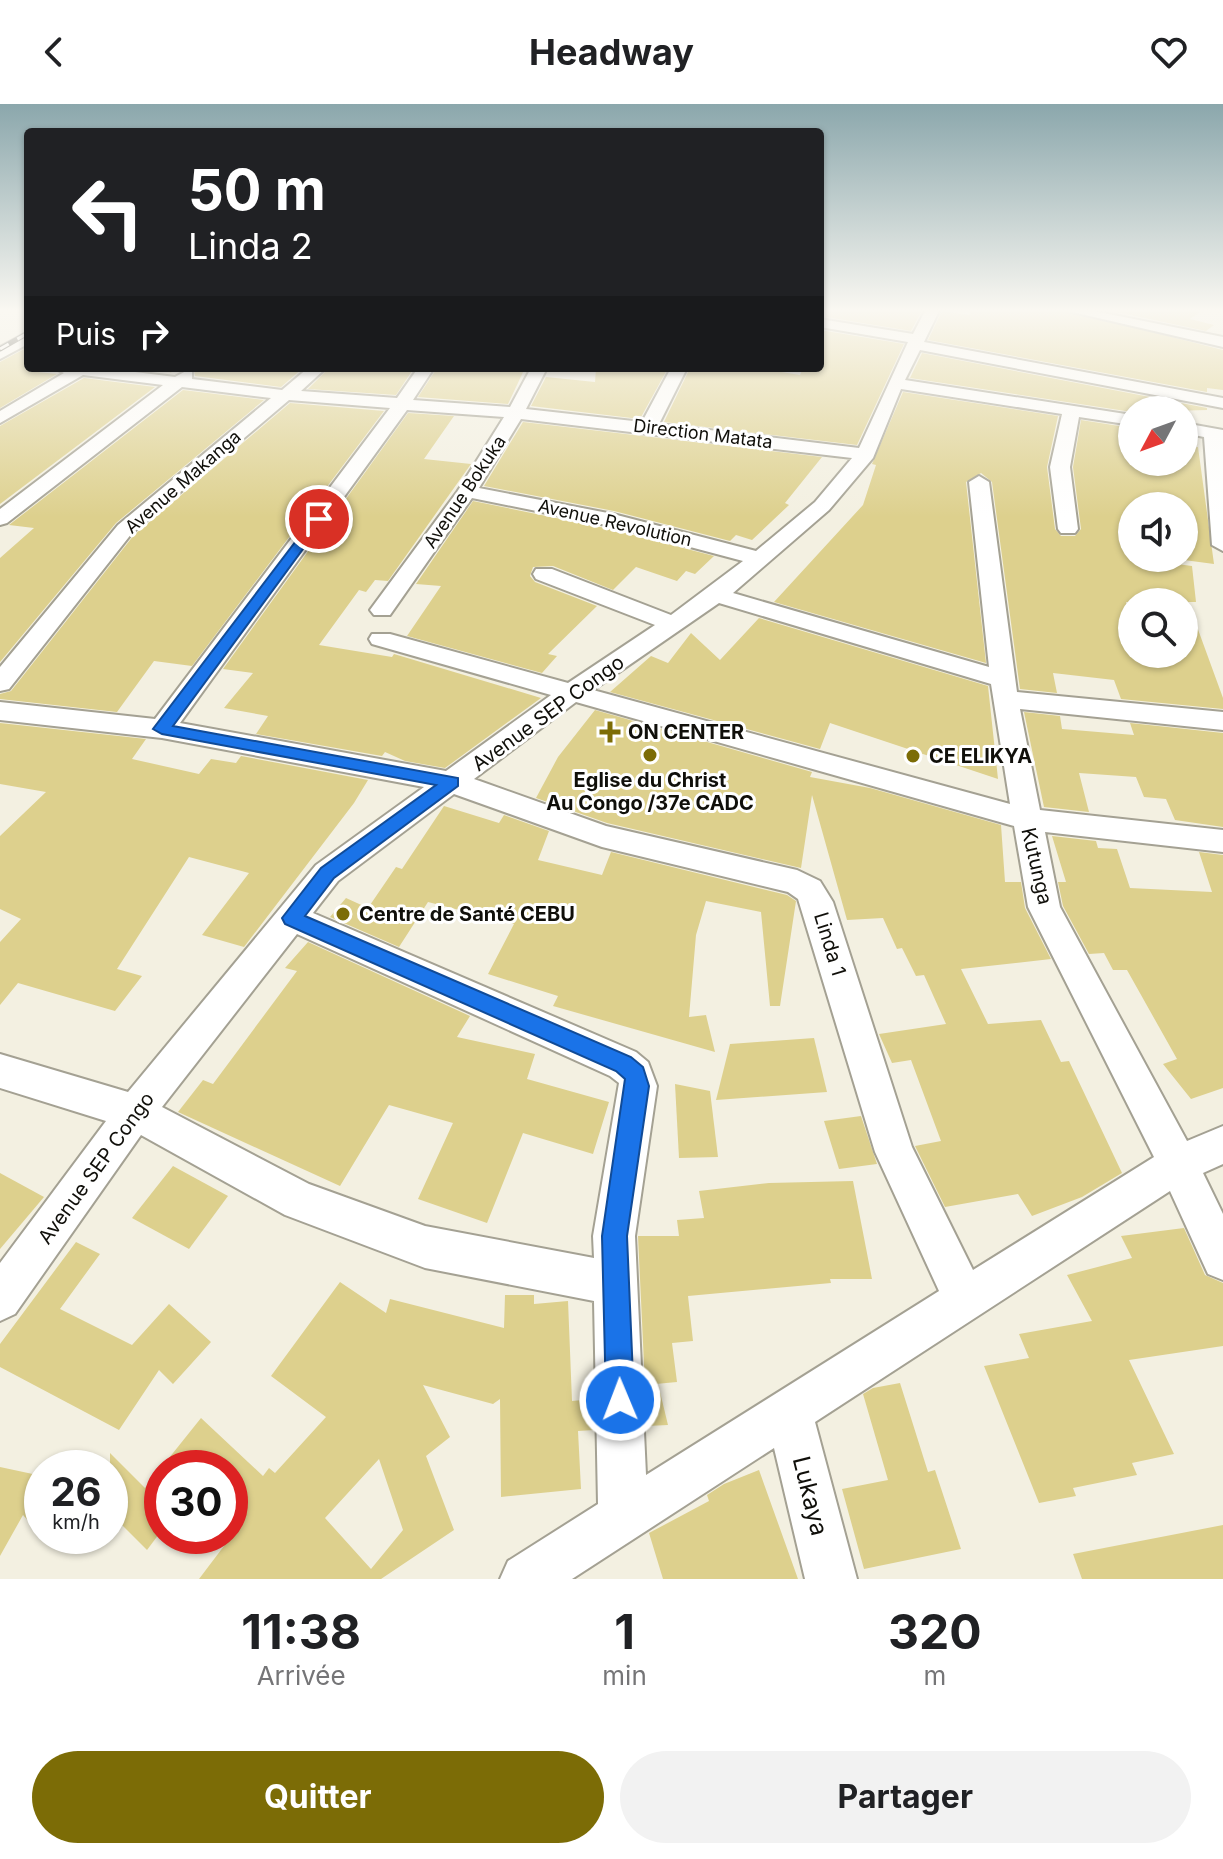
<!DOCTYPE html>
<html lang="fr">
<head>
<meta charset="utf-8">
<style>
	body { margin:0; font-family:Inter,sans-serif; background:#f2f2f2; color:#202124; height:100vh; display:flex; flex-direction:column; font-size:30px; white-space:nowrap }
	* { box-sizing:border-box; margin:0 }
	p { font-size:26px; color:#757577 }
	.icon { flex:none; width:44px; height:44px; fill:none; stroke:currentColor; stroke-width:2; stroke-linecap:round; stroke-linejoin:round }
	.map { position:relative; height:1475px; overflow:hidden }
	.details { display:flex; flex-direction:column; background:#fff; flex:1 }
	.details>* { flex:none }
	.hud { position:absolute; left:24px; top:24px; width:800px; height:244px; border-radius:8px; box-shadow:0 2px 6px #0004; background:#202124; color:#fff; overflow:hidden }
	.needle { width:52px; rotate:229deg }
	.fabs { position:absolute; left:1118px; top:292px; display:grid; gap:16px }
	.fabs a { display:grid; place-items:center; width:80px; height:80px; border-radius:50%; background:#fff; box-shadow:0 2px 6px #0004; font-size:40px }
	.speed { position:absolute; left:24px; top:1346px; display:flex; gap:16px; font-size:40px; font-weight:700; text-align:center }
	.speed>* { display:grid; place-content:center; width:104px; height:104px; border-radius:50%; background:#fff; box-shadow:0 2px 6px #0004; line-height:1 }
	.speed small { font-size:20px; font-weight:400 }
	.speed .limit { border:12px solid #d22; background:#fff; color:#111 }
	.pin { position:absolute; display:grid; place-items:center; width:68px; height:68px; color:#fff; margin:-34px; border:4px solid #fff; border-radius:50%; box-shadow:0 2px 8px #0007 }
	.me { position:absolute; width:88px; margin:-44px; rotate:359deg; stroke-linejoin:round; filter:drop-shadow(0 0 6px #0008) }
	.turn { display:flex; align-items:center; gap:28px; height:168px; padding:0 32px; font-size:36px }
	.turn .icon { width:104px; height:104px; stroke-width:2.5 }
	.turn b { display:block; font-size:56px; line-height:68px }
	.then { display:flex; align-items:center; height:76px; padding:0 32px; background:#0003; gap:16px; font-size:30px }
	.eta { display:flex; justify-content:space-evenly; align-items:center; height:136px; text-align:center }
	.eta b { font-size:48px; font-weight:700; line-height:56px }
	.action { display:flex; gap:16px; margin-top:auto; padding:16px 32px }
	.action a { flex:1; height:92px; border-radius:48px; background:#7c6c06; color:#fff; font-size:32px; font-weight:700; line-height:92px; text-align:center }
	.action a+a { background:#f2f2f2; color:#202124 }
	header { display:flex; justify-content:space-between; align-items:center; height:104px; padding:0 32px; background:#fff; font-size:36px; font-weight:700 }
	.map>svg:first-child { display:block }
</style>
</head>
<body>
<header><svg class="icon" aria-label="back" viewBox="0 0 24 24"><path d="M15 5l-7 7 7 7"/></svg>Headway<svg class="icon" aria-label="heart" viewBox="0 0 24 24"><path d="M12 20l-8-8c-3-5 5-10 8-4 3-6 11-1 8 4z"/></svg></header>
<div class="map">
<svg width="1223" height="1475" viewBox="0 0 1223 1475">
	<rect width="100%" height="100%" fill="#f3f0e1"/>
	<g fill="#ddd08d" fill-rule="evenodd">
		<polygon points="831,206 922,206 911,227 826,213"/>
		<polygon points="972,206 1065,206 1223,246 1223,286 1207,284 1207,288 928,236 942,207 969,211"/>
		<polygon points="1107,206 1203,206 1190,215 1214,221 1206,227"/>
		<polygon points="820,226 904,240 857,341 664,318 690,264 757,264 800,271 803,264 820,264"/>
		<polygon points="28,243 28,267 57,270 0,304 0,258"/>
		<polygon points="922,249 1207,304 1207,306 1132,308 910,274"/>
		<polygon points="176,264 303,264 281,283 195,272 194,266 186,264 169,269"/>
		<polygon points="329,264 414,264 396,291 308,285"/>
		<polygon points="437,264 525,264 508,300 418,293"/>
		<polygon points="596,264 668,264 640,315 531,302 546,273 595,278"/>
		<polygon points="84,274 155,283 0,400 0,322"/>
		<polygon points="183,286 264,296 116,419 0,558 0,454 34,424 9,421"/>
		<path d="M903 288 1058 312 1047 363 1055 425 1061 432H1075L1081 425 1073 363 1081 316 1132 324V358H1184V345L1198 343 1214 460 1184 456V402H1132V454L1192 462 1196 498H1188L1223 594V605L1121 595 1114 576 1053 569 1057 589 1020 585 992 378 981 369 966 378 986 559 774 498 863 401 876 361 872 360ZM1126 498H1184V550H1132V525Z"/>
		<polygon points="290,299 384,307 192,562 154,557 117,608 0,595 0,590 11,587 134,431"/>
		<polygon points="408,309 454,312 424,355 471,360 388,477 375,476 366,488 359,486 319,541 392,553 394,550 541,594 445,664 405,657 385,648 382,652 256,630 268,612 224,604 253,569 223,565"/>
		<polygon points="523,318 822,353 785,399 789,401 752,436 736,431 730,437 614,407 484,382"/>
		<polygon points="473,397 610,425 714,452 695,470 686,467 677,477 636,463 613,486 553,462 533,463 530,472 535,478 597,502 548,550 557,552 542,569 407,532 441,482 416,480"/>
		<polygon points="759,514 988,582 998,675 830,619 820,645 610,588 651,552 668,559 691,529 720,556"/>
		<polygon points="595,606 812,668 810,673 870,684 1001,721 1005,778 1021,778 1025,804 1051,855 961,865 988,920 1041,916 1061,958 1069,957 1122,1069 1082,1093 1032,1112 1018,1090 945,1103 915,1042 941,1037 911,956 892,959 879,930 946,920 924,871 916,872 902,844 897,845 883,814 847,816 812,691 801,764 607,719 536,694 558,653"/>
		<polygon points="1024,608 1060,612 1062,625 1134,631 1130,619 1223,629 1223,723 1175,716 1166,695 1144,693 1136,673 1079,669 1089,708 1044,703"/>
		<polygon points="0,619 146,635 132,655 199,670 211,655 236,659 241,652 368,676 354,699 244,843 202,831 249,769 189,753 117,865 142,872 115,907 18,879 0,901 0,838 21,815 0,805 0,732 46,688 0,680"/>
		<polygon points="444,702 499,719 504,711 549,727 538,756 602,771 611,748 787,791 796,797 780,902 770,902 761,808 706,797 696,831 689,913 706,911 715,948 553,902 558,892 488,870 514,820 428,798 399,843 330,813 346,794 368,804 396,763 402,765"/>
		<polygon points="1052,732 1096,737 1098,744 1117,745 1130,784 1212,788 1199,748 1223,751 1223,984 1191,995 1163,960 1177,955 1127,866 1113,866 1104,849 1089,850 1063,802 1058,778 1066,778"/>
		<polygon points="308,838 470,912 457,933 535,950 527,975 609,998 593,1050 523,1029 487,1119 418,1095 453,1019 389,1001 340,1082 178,1008 203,976 213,980 297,867 285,864"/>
		<polygon points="814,934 827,988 716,996 730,940"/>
		<polygon points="675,980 710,987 718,1053 679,1054"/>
		<polygon points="861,1012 877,1060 839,1065 824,1017"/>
		<polygon points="173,1062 228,1092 189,1145 132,1114"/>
		<polygon points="0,1069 44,1093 0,1145"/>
		<polygon points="853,1077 872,1175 830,1175 831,1179 688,1192 693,1237 672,1239 677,1278 645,1281 638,1132 679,1132 677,1116 704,1114 699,1087 769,1079"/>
		<polygon points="1184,1124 1205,1171 1223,1179 1223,1242 1129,1256 1174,1350 1132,1359 1137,1371 1073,1384 1076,1392 1039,1399 984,1262 1029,1254 1019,1230 1092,1217 1067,1171 1132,1154 1121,1132"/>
		<polygon points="76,1138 100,1150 60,1205 132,1241 169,1200 211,1238 173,1280 159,1266 119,1326 0,1263 0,1240"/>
		<path d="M340 1178 386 1209 390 1195 504 1224 505 1191H534V1200L568 1197 572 1297 593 1295 594 1326 578 1327 581 1385 501 1393 500 1295 493 1300 423 1281 450 1333 426 1352 454 1426 381 1475H199L230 1434V1364H162V1426L147 1446 110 1409V1349L145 1384 201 1314 263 1372 269 1364 275 1369 326 1313 271 1272ZM379 1355 403 1426 371 1465 325 1414Z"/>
		<polygon points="900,1279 928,1368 935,1366 961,1445 864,1465 842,1385 888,1376 863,1290 873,1284"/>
		<polygon points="660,1288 668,1321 647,1322 645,1290"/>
		<polygon points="0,1363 42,1372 42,1432 23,1411 0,1452"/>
		<polygon points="759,1366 798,1475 663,1475 649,1429 709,1397 707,1391 724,1380"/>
		<polygon points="1223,1421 1223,1475 1082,1475 1073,1450"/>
	</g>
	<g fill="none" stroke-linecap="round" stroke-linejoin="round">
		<g stroke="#a4a193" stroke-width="4">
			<g id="minor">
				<path d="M925 207H939L924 238 1223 294V304L920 246 905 276 1132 311V321L1079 313 1070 363 1078 425 1075 429H1061L1058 425 1050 363 1062 310 901 285 873 354 829 406 733 489 989 563 969 378 979 372 989 378 1017 588 1223 608V626L1020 605 1040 706 1223 726V748L1045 728 1060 803 1187 1037 1223 1022V1060L1203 1069 1223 1110V1176L1208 1170 1170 1087 815 1318 857 1475H805L774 1344 572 1475H500L508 1457 598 1400 594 1197 425 1164 285 1111 141 1031 15 1210 0 1217V1159L106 1017 0 984V950L128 988 316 761 424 683 162 634 0 616V598L155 615 390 304 289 296 132 429 9 585 0 587V563L118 421 271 294 182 283 7 419 0 421V405L163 281 83 271 0 319V307L64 269 54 264H103L175 273 186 267 192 268V275L282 286 308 264H326L301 287 397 294 418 264H434L413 296 510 303 531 264H547L526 305 642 318 671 264H687L659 320 859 344 908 238 820 223V215L913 230ZM407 306 504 313 457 388 370 506 374 511H390L472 394 611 422 743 457 671 511 552 465H536L533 470 536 475 655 521 568 579 390 530H372L369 535 372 540 551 591 446 667 180 619ZM521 315 852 354 815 398 756 447 613 410 479 384ZM719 499 991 580 1010 700 593 586ZM576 598 1014 722 1028 803 1154 1053 973 1166 912 1043 833 798 820 777 797 766 606 722 474 675ZM454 690 602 743 788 788 798 795 875 1048 939 1187 646 1371 635 1132 657 982 648 958 636 948 313 809 338 777ZM297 830 610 972 619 979 593 1132 594 1154 425 1122 309 1080 162 1003Z"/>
				<polygon points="1068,207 1094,207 1223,233 1223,243"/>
				<polygon points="28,228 28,240 0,255 0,243"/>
				<polygon points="1184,319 1223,326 1223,447 1212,441 1204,333 1184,329"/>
			</g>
		</g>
		<use href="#minor" fill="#fff" fill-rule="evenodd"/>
		<g stroke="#37362f" stroke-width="5">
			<polyline id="rail" points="0,245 28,229"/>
		</g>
		<use href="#rail" stroke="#fff" stroke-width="3" stroke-dasharray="10" stroke-linecap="butt"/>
	</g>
	<linearGradient id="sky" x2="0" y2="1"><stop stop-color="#8ba7ac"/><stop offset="0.5" stop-color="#faf8f2"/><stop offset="1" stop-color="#faf8f2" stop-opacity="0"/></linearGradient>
	<rect width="1223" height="413" fill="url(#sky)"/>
	<polygon fill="#1a73e8" stroke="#114b97" stroke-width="2" points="315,412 325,415 173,622 458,674 458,682 334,774 305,812 631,953 643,963 649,982 627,1132 634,1296 630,1306 620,1310 610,1306 606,1296 602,1132 625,975 616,967 285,820 282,814 321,764 436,681 162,630 153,625"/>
	<g fill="#7c6c06" stroke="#fff" stroke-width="3">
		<path d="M606 616h8v8h8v8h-8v8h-8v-8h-8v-8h8z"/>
		<circle cx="650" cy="651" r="8"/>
		<circle cx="913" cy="652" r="8"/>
		<circle cx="343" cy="810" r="8"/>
	</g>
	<g text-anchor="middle" stroke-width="6" stroke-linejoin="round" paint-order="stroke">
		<g font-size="18" fill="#100f0a" stroke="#fff">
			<text transform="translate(703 330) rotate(7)" y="6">Direction Matata</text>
			<text transform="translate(183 378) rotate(-41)" y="6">Avenue Makanga</text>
			<text transform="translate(465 388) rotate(-56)" y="6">Avenue Bokuka</text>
			<text transform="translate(615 419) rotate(13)" y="6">Avenue Revolution</text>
		</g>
		<g font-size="20" fill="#100f0a" stroke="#fff">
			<text transform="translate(548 609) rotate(-36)" y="7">Avenue SEP Congo</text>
			<text transform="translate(1037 762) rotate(77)" y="7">Kutunga</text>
			<text transform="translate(830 840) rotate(73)" y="7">Linda 1</text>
			<text transform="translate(96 1064) rotate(-54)" y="7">Avenue SEP Congo</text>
		</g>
		<g font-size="20" font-weight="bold" fill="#100f0a" stroke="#fff" text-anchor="start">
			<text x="628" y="635">ON CENTER</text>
			<text x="929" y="659">CE ELIKYA</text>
			<text x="650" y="683" text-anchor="middle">Eglise du Christ<tspan x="650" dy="23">Au Congo /37e CADC</tspan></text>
			<text x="359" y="817">Centre de Santé CEBU</text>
		</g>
		<g font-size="24" fill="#100f0a" stroke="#fff">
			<text transform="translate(810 1392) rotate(76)" y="8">Lukaya</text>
		</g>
	</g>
</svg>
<div class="fabs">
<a><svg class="needle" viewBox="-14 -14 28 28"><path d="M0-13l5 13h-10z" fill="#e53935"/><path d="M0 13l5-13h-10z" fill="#757577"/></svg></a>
<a><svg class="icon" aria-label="sound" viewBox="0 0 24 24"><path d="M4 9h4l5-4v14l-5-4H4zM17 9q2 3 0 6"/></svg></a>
<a><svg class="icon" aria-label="search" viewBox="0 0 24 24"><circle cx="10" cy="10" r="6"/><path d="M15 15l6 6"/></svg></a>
</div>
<div class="speed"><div>26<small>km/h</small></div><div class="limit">30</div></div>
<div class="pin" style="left:319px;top:415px;background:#d93025"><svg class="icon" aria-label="arrive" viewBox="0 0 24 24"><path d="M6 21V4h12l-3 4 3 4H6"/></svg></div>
<svg class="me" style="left:620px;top:1296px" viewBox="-20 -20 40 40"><circle r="17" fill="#1a73e8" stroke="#fff" stroke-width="3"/><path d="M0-11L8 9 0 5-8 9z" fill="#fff"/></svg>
<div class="hud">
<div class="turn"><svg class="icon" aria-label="left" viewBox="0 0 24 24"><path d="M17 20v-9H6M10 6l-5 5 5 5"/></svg><div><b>50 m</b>Linda 2</div></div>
<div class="then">Puis<svg class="icon" aria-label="right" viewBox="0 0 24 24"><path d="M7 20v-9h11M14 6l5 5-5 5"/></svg></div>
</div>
</div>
<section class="details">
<div class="eta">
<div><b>11:38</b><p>Arrivée</p></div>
<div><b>1</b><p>min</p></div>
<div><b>320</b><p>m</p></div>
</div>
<div class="action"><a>Quitter</a><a>Partager</a></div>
</section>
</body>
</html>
